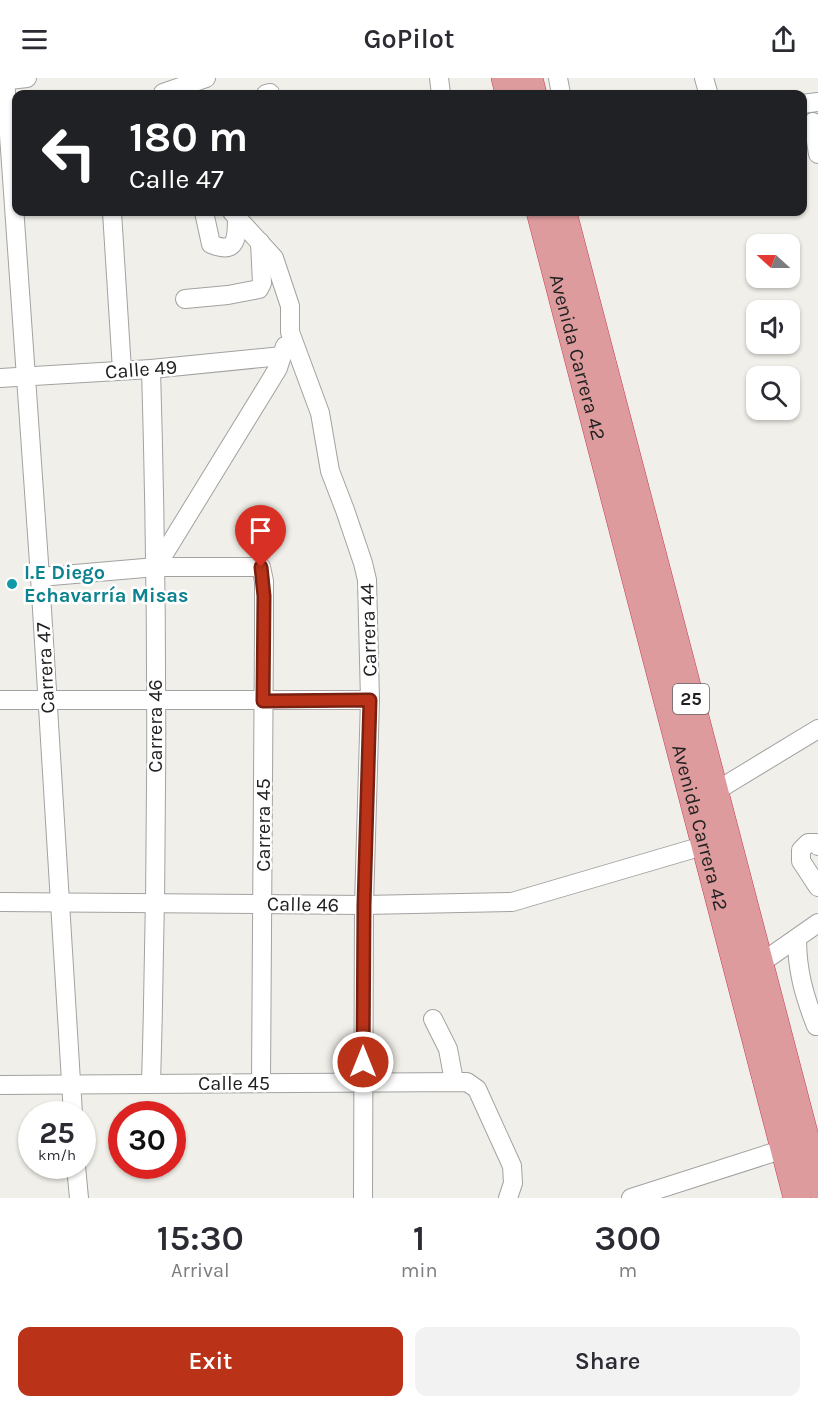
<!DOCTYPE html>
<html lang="en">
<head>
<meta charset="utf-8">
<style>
	body { margin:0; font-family:Karla,sans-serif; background:#f2f2f3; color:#2b2b33; height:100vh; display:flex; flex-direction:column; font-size:22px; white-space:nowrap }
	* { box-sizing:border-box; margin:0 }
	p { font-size:20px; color:#7c7c81 }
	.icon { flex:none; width:33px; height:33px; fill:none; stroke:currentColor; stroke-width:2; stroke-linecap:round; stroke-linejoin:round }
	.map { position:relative; height:1120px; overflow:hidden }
	.side { display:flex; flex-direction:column; background:#fff; flex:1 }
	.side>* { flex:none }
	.top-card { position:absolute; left:12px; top:12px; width:795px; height:126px; border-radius:12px; box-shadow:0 2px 4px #0004; background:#202124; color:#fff; overflow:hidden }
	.needle { width:39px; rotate:291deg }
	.fabs { position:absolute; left:746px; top:156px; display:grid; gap:12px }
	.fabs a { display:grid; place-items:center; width:54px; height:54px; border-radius:12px; background:#fff; box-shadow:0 2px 4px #0004; font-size:30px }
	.speed { position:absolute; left:18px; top:1023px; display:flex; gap:12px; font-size:30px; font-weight:700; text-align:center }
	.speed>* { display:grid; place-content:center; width:78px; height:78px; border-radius:50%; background:#fff; box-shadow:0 2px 4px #0004; line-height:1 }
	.speed small { font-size:15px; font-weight:400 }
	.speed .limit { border:9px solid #d22; background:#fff; color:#111 }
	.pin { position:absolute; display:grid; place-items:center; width:51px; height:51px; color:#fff; margin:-62px -26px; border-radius:50% 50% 50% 0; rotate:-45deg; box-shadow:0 0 6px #0007 }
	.pin .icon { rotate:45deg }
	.me { position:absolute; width:66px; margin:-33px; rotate:0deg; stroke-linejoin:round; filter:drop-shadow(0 0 4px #0008) }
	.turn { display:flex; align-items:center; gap:21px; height:126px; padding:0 18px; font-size:27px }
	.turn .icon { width:78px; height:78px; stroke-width:2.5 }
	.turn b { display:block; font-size:42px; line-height:51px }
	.eta { display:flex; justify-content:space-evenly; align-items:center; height:102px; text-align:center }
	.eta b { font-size:36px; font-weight:600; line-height:42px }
	.button { display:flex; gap:12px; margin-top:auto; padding:12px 18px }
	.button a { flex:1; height:69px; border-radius:12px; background:#ba3319; color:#fff; font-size:24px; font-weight:600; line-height:69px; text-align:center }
	.button a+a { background:#f2f2f3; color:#2b2b33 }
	header { display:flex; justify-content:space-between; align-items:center; height:78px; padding:0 18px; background:#fff; font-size:27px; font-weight:600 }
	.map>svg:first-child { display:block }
</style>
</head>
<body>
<header><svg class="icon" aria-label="menu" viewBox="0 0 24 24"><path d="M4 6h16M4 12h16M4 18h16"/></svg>GoPilot<svg class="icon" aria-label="share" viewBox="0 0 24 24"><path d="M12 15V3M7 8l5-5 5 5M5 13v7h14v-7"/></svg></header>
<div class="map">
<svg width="818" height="1120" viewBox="0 0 818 1120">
	<rect width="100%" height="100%" fill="#f0efe9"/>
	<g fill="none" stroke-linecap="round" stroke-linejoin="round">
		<g stroke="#a2a2a2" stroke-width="20">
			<g id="minor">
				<polyline points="5,0 40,499 73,1036"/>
				<polyline points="439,0 441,16"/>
				<polyline points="558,0 561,16"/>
				<polyline points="704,0 708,14"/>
				<polyline points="0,3 27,0"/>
				<polyline points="163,15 206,0"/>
				<polyline points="266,16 270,15"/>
				<polyline points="802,26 818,24"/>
				<polyline points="813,44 818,76"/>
				<polyline points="112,134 122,292"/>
				<path d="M204 134 211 166C237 177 237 160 237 139"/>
				<polyline points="232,134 274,180 290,228 290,254 320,335 330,393 345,432 363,485 367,502 370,622 364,827 363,1120"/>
				<polyline points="185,221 228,217 259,211 262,205 260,164"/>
				<path d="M151 291C158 529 158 767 151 1005"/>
				<polyline points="0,300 151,291 282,278"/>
				<polyline points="156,489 269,305 278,290 285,268"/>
				<polyline points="40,499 156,489 261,489 264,503 264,554 261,1004"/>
				<polyline points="0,622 370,622"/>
				<polyline points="716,713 818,651"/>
				<polyline points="818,768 816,765 808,765 801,772 801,783 818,809"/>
				<polyline points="0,824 364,827 512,824 706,767"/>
				<path d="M797 860C797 893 804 917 816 948"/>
				<polyline points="761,885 818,845"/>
				<polyline points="433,941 448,971 454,1003"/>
				<polyline points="0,1007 467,1004 477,1011 512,1088 513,1105 508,1120"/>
				<polyline points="76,1088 79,1120"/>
				<polyline points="631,1120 784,1071"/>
			</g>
		</g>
		<g stroke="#c73e57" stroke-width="28">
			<g id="highway">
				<polyline points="505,0 509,16"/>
				<polyline points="529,0 533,16"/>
				<path id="s1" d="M540 134 797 1120"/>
				<polyline points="563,134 818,1108"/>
			</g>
		</g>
		<use href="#minor" stroke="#fff" stroke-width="18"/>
		<use href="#highway" stroke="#de9b9d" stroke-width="27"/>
	</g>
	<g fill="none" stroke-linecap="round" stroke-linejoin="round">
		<g stroke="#792110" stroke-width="15">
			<polyline id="route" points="261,489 264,518 263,623 370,622 364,827 363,984"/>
		</g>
		<use href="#route" stroke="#ba3319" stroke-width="10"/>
	</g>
	<circle fill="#0f9aa8" stroke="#fff" stroke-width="2" cx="12" cy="506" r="6"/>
	<g text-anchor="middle" stroke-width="5" stroke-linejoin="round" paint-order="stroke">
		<rect fill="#fff" stroke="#646464" stroke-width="1.5" x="673" y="606" width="36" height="30" rx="4.5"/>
		<g font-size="18" font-weight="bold" fill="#212121">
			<text x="691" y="627">25</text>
		</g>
		<g font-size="20" fill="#212121" stroke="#fff">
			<text dy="7" stroke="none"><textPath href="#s1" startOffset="150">Avenida Carrera 42</textPath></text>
			<text transform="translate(141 291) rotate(-4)" y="7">Calle 49</text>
			<text transform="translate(368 552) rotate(-92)" y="7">Carrera 44</text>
			<text transform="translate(45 590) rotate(-93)" y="7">Carrera 47</text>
			<text transform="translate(155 648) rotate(-90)" y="7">Carrera 46</text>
			<text transform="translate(263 747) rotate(-90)" y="7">Carrera 45</text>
			<text dy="7" stroke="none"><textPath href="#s1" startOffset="636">Avenida Carrera 42</textPath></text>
			<text transform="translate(303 826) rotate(1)" y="7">Calle 46</text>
			<text x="234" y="1012">Calle 45</text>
		</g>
		<g font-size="20" font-weight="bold" fill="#0d838f" stroke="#fff" text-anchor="start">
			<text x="24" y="501">I.E Diego<tspan x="24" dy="23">Echavarría Misas</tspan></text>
		</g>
	</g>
</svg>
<div class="fabs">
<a><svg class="needle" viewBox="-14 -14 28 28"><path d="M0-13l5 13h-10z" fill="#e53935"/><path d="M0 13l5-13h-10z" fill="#7c7c81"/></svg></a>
<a><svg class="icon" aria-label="sound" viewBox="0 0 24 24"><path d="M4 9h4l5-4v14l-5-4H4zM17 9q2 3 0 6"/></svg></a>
<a><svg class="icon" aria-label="search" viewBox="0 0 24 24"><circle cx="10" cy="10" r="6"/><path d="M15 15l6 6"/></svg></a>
</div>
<div class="speed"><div>25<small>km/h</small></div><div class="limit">30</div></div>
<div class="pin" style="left:261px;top:489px;background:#d93025"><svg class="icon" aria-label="arrive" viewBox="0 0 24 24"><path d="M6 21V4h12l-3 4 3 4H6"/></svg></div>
<svg class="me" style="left:363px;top:984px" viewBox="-20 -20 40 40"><circle r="17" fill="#ba3319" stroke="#fff" stroke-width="3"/><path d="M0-11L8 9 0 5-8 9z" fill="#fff"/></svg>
<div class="top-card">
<div class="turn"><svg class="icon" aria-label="left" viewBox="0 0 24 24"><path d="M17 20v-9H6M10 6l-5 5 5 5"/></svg><div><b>180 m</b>Calle 47</div></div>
</div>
</div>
<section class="side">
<div class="eta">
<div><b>15:30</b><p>Arrival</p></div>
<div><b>1</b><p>min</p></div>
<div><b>300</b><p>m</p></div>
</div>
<div class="button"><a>Exit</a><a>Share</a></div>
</section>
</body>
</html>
